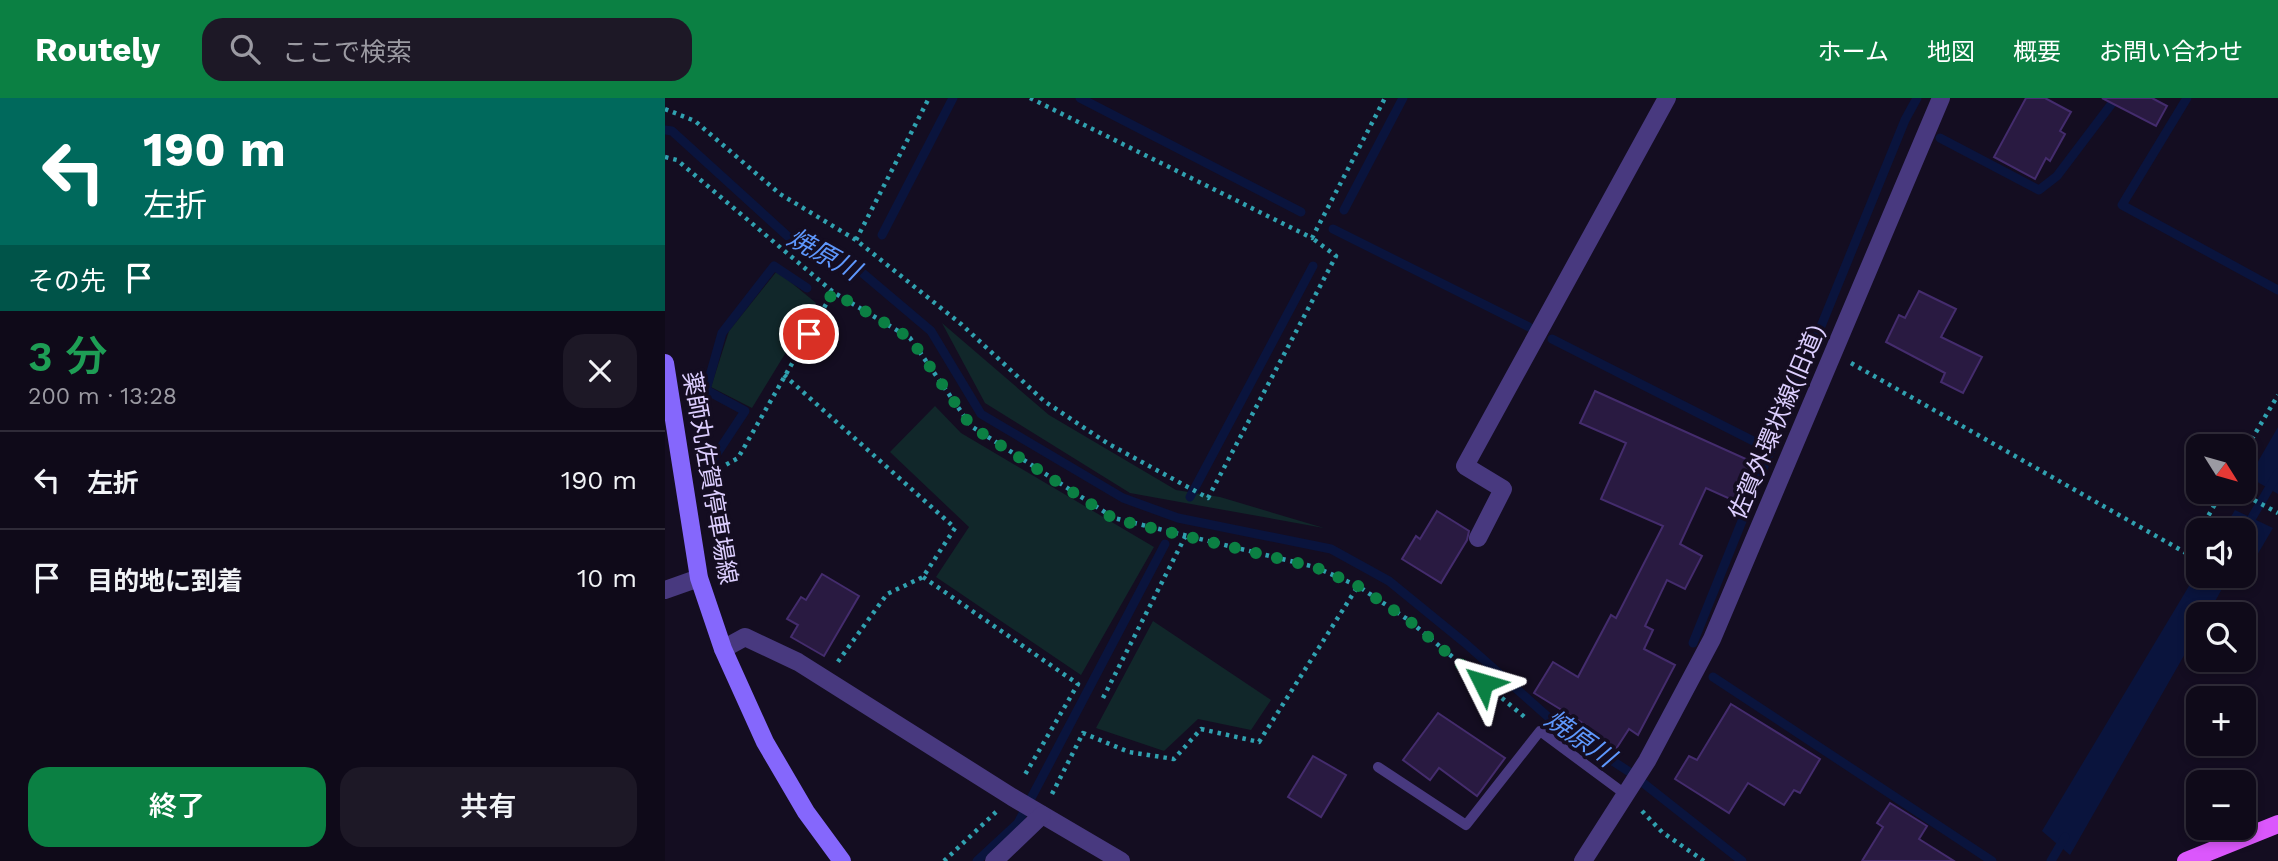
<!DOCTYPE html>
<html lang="ja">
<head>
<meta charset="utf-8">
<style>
	body { margin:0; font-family:"Work Sans","Noto Sans JP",sans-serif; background:#1d1826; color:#f1f3f6; height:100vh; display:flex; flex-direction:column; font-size:26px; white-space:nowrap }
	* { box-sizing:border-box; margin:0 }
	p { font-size:23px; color:#9b9aa2 }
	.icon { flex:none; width:38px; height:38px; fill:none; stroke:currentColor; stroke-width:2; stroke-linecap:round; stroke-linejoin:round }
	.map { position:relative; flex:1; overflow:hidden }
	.sheet { display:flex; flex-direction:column; background:#0f0a19; width:665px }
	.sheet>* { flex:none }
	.hud { background:#00695c; color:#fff; overflow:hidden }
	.needle { width:46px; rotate:127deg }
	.buttons { position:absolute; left:1521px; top:336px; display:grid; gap:14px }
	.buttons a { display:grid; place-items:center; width:70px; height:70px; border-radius:14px; background:#0f0a19; box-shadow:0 4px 10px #0003,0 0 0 2px #2f2b38; font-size:35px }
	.pin { position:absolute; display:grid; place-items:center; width:60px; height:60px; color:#fff; margin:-30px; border:4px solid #fff; border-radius:50%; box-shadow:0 2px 7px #0007 }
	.me { position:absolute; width:77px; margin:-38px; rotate:310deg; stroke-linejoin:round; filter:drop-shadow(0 0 5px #0008) }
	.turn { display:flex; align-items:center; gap:24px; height:147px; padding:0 28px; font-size:32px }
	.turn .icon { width:91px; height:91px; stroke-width:2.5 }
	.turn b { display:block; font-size:49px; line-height:60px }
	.then { display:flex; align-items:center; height:66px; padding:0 28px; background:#0003; gap:14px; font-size:26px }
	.round { display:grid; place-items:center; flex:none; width:74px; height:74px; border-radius:21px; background:#1d1826 }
	.overview { display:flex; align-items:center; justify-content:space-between; height:119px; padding:0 28px }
	h1 { font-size:42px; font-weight:600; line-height:52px; color:#1e9e55 }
	.action { display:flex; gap:14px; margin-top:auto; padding:14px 28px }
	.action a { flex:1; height:80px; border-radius:21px; background:#0b8043; color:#fff; font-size:28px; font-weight:600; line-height:80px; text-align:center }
	.action a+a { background:#1d1826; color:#f1f3f6 }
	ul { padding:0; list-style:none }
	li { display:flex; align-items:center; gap:21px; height:98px; padding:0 28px; border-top:2px solid #2f2b38 }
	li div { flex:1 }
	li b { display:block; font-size:26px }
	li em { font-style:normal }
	header { display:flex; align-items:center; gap:42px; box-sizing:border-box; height:98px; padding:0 35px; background:#0b8043; color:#fff }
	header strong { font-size:33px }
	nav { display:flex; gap:38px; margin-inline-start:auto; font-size:24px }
	.search { width:490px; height:63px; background:#1d1826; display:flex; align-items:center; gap:18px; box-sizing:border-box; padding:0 24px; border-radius:21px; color:#9b9aa2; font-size:26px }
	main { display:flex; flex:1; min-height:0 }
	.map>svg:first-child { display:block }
</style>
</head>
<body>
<header>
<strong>Routely</strong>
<div class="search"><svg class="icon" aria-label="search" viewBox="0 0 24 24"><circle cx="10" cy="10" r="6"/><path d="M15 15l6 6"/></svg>ここで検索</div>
<nav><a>ホーム</a><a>地図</a><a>概要</a><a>お問い合わせ</a></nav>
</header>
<main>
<section class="sheet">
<div class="hud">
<div class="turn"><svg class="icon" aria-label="left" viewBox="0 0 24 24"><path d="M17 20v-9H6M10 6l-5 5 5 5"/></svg><div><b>190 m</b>左折</div></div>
<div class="then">その先<svg class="icon" aria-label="arrive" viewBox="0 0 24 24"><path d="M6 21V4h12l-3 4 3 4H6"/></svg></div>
</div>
<div class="overview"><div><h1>3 分</h1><p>200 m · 13:28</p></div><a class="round"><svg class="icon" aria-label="close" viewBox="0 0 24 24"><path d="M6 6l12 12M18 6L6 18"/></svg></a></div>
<ul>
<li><svg class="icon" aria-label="left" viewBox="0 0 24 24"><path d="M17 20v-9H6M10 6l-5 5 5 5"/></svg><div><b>左折</b></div><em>190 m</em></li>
<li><svg class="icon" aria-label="arrive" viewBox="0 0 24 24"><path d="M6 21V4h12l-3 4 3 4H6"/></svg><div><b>目的地に到着</b></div><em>10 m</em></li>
</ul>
<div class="action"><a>終了</a><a>共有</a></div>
</section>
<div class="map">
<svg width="1613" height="763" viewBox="0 0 1613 763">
	<rect width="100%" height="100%" fill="#140d21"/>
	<g fill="#11272a">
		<polygon points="112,173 151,205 87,310 46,289 64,233"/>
		<polygon points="277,225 384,317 511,392 555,399 659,430 465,395 320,305"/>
		<polygon points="270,308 296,335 489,449 416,577 271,479 304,429 225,354"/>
		<polygon points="488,523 606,602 586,632 533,621 499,653 431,630"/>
	</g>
	<g fill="#0a143d">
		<polygon points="1613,329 1613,396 1584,379"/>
		<polygon points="1570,412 1608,430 1574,488 1558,489 1543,516 1533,516 1533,533 1405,757 1377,733 1533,473 1533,478 1578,478 1578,432 1558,432"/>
	</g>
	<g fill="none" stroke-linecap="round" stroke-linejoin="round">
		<g stroke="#0a143d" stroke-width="9">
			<polyline points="415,0 636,114"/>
			<polyline points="1522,0 1457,107 1613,192"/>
			<polyline points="0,32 7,33 129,144 162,160 188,167 266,233 316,316 458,400 513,420 666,451 724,483 800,545 891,626 963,673 1077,763"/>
			<polyline points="1275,40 1374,92 1392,78 1451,0"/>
			<polyline points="679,112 738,0"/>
			<polyline points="668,131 864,229"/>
			<polyline points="217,137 288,0"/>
			<polyline points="887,241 1106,352"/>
			<polyline points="43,369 80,313 41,292 57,235 109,168 142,190"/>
			<polyline points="1093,383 1240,22 1252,0"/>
			<polyline points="525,399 648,168"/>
			<polyline points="1578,435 1613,375"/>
			<polyline points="1028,545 1079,418"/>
			<polyline points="1048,579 1327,763"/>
			<polyline points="312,763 353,725 500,446"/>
			<polyline points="1386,763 1400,739"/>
		</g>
	</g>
	<g fill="#291a41" stroke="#442c6d" stroke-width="2">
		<polygon points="1361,0 1380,0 1406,14 1395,33 1400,36 1385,63 1381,60 1370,81 1329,59"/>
		<polygon points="1437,0 1487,0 1502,8 1491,28"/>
		<polygon points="1254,193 1291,211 1276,239 1317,259 1298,295 1276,284 1280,275 1221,244 1234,217 1240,220"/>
		<polygon points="930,293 1092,366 1074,405 1041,390 1015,446 1037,458 1020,491 1002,482 980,528 988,532 979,551 1010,567 973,637 964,631 951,651 918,631 921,627 869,595 888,564 913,579 946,517 951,520 998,428 936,401 961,345 915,325"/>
		<polygon points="772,413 804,433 802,442 776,485 737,461 751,438 755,441"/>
		<polygon points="157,476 194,498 159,558 126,539 133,527 122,521 136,499 141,502"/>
		<polygon points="1066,606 1155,661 1135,695 1129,692 1119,707 1083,685 1064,715 1010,681 1024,658 1032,662"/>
		<polygon points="773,615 840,660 812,698 774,670 765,682 738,662"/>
		<polygon points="648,658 681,677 656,719 623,699"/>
		<polygon points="1225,705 1262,728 1254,741 1289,763 1197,763 1218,729 1212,725"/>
	</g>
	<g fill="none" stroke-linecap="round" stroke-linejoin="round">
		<g stroke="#30a1b0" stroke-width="4.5" stroke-dasharray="3.5 5" stroke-linecap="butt">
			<polyline points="365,0 647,140 720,0"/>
			<polyline points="0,11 30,23 115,96 191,142 296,226 379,303 442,345 543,400 671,158 647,140"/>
			<polyline points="0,59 12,62 168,194 245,240 306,328 449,420 650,469 693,488 742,521 862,621"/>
			<polyline points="191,142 264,0"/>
			<polyline points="1186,265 1521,455 1533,435"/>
			<polyline points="119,277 290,430 258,479 222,496 172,565"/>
			<polyline points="1578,356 1613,297"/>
			<polyline points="39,379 73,360 168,194"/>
			<polyline points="1574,394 1613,415"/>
			<polyline points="1535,432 1557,394"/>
			<polyline points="258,479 413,586 358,680"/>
			<polyline points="438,600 520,439"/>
			<polyline points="387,696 418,635 464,654 509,661 536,631 594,644 693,488"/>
			<polyline points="977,713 997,734 1039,763"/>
			<polyline points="279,763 331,714"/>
		</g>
		<polyline stroke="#48397f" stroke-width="10" points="713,669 801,727 875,633 960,696"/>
		<g stroke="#48397f" stroke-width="18">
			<polyline points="813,440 838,391 800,368 1002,0"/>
			<polyline points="0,492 34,480"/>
			<polyline points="58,551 80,539 133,564 347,699 456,763"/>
			<polyline points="329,763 377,717"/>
			<polyline points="918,763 982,663 1047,541 1276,0"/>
		</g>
		<polyline stroke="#8567fc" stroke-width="18" points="0,265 34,480 58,551 100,644 141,714 177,763"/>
		<polyline stroke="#db57fc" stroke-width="18" points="1521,763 1613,726"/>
	</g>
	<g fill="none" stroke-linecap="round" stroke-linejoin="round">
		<polyline stroke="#0b8043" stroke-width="12" stroke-dasharray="0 21.6" points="144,236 168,194 245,240 306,328 449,421 650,469 693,488 742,521 818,585"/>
	</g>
	<g text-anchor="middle" stroke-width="7" stroke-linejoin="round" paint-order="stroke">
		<g font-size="24" fill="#dccefe" stroke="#140d21">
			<text transform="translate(1112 324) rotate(-67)" y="8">佐賀外環状線(旧道)</text>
			<text transform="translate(45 380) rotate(80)" y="8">薬師丸佐賀停車場線</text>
		</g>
		<g font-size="26" font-style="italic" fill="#5e97fc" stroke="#140d21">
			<text transform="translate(159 156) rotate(29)" y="9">焼原川</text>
			<text transform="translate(915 640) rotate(35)" y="9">焼原川</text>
		</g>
	</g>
</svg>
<div class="buttons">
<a><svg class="needle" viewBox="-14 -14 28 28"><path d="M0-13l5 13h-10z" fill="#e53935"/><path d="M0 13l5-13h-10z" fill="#9b9aa2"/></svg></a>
<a><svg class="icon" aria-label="sound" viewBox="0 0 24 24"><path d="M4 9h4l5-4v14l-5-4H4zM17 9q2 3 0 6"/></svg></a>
<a><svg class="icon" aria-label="search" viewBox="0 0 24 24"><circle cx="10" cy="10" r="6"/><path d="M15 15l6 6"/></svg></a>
<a>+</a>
<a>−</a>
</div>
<div class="pin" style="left:144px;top:236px;background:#d93025"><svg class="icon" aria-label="arrive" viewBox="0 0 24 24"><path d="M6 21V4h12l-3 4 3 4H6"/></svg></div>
<svg class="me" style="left:818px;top:585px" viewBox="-20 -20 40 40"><path d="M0-17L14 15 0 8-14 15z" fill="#0b8043" stroke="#fff" stroke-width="4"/></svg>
</div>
</main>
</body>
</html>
